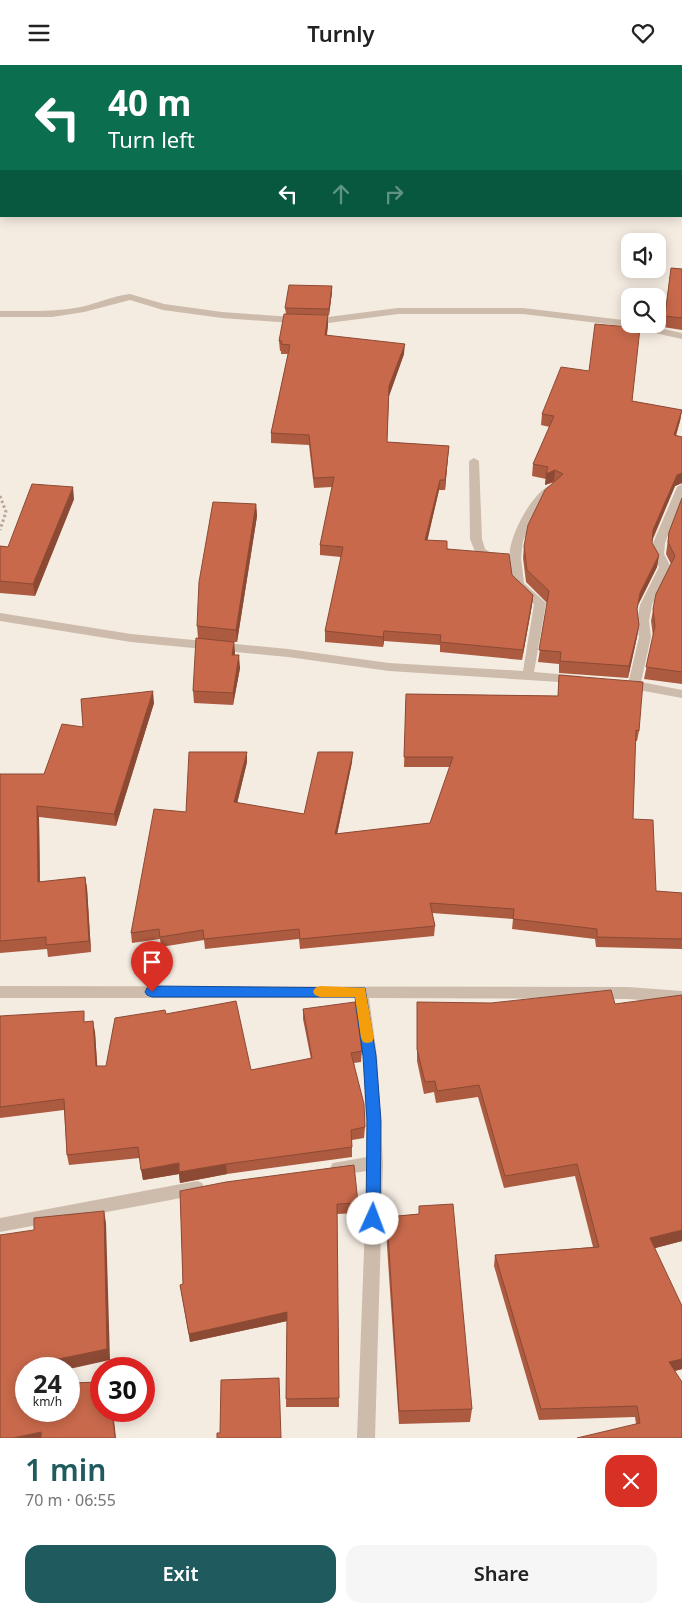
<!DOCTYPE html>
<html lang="en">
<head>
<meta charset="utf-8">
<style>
	body { margin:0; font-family:"Noto Sans",sans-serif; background:#f6f6f6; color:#222; height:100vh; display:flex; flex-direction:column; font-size:19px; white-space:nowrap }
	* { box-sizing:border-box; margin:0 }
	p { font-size:16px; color:#767676 }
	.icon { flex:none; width:28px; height:28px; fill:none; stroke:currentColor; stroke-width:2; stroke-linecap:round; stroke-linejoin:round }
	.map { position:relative; height:1373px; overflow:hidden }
	.panel { display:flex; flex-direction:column; background:#fff; flex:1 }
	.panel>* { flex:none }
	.top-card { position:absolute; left:0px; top:0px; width:682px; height:152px; box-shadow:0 2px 12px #0003; background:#0b6e4f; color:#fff; overflow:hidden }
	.controls { position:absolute; left:621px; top:168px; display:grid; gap:10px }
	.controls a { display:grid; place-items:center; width:45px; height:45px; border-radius:10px; background:#fff; box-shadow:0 2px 12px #0003; font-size:25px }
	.speed { position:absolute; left:15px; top:1292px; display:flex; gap:10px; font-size:25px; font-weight:700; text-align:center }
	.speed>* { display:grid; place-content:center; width:65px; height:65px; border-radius:50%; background:#fff; box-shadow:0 2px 12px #0003; line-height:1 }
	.speed small { font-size:12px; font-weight:400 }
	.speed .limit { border:8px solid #d22; background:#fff; color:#111 }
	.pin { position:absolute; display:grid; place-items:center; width:42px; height:42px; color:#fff; margin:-51px -21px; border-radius:50% 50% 50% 0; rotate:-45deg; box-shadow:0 0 5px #0007 }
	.pin .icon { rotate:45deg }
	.me { position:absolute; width:55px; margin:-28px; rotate:2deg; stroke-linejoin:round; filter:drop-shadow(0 0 4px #0008) }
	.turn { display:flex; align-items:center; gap:18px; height:105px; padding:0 25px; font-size:22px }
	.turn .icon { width:65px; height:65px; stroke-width:2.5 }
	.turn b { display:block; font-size:35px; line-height:42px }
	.lanes { display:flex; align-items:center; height:48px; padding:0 25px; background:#0003; justify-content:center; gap:25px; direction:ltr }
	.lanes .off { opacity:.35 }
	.round { display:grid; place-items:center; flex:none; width:52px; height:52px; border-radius:15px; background:#f6f6f6 }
	.headline { display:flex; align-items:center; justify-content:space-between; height:85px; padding:0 25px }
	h1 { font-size:30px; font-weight:600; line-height:38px; color:#1f5a5e }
	.button { display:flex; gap:10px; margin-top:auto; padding:10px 25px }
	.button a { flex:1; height:58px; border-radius:15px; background:#1f5a5e; color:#fff; font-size:20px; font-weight:600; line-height:58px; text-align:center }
	.button a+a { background:#f6f6f6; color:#222 }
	header { display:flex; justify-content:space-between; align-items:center; height:65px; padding:0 25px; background:#fff; font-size:22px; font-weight:600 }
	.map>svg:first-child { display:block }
</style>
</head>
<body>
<header><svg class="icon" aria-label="menu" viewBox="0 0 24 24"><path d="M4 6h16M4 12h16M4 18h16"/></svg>Turnly<svg class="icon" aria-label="heart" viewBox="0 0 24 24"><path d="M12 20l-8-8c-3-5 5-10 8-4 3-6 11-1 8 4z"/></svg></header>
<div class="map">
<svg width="682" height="1373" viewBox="0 0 682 1373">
	<rect width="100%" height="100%" fill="#f4ebe1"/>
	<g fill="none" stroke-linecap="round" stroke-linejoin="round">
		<polyline stroke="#b9a596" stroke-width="2.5" stroke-dasharray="2 2" stroke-linecap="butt" points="567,1 575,0"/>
		<polyline stroke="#b9a596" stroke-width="3" stroke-dasharray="2.5 2.5" stroke-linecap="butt" points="0,431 6,447 0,465"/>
		<g fill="#cdbbac" fill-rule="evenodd">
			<path d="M130 229 164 239 222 247 278 251 328 252 398 243H523L623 255 630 257V259H640L682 268V274L623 261 523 249H398L328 258 278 257 222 253 163 245 130 235 84 247 52 252H0V246C27 246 54 247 81 242 98 238 113 231 130 229Z"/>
			<polygon points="474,393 479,396 482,474 485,484 501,495 495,499 476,489 470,474 469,396"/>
			<path d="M555 418 560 421 542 436 523 476 521 493 524 518 546 538 534 607 580 611 582 614 576 618 389 606 288 592 131 577 0 556V548L131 569 288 584 389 598 523 606 534 539 512 519C511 505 507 490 512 476 517 458 536 423 555 418Z"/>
			<polygon points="682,419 682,435 665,478 664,489 671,502 652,540 649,556 651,572 641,617 682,625 682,633 628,623 622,619 624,616 629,615 639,572 637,556 640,540 659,502 652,489 653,478 677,422"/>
			<polygon points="0,921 628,922 682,926 682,938 628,934 369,933 377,991 383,1098 375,1373 357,1373 367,1106 338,1110 333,1108 330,1103 333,1098 367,1092 363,991 355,933 0,933"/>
			<polygon points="197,1116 202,1118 205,1123 202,1128 197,1130 0,1167 0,1153"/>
		</g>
	</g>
	<g fill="#ac5a40">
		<polygon points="671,203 682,204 682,265 663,262"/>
		<polygon points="332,221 332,227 329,250 286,249 285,243"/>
		<polygon points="328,250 328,260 327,270 404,289 389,331 387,377 449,381 445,425 439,425 427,475 512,510 533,530 532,540 522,595 440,587 440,580 384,576 383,582 325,577 325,566 341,492 320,490 320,480 332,422 314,423 309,380 271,378 271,368 288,289 281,289 281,286 280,286 279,276"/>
		<polygon points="632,336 682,345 680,356 676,371 682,372 682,418 675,421 653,474 652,478 659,490 657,502 638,540 637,545 639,560 637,572 628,613 559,608 559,599 538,597 547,538 526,517 523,493 524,481 555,417 545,420 546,414 532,411 533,399 550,362 541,360 542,349"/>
		<polygon points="682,433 682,619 644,614 653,571 651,556 656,529 671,499 666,489 669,467"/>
		<polygon points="74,434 35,531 0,528 0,481 8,482"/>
		<polygon points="256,439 257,451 237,577 234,577 235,590 240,603 233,640 194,638 193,626 198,573 197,561"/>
		<polygon points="559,610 639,666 637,676 635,676 633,754 656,826 682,828 682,884 596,882 595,874 512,864 513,854 432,848 435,861 434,871 300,884 299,874 205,884 204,875 161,882 160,874 132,878 131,868 186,747 247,697 237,738 304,749 352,697 337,769 430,758 450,702 404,702 406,629 558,631"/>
		<polygon points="154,638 116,761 39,752 40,817 85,812 87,823 91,887 48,892 47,884 0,888 0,709 44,709 83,662"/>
		<polygon points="417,937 682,1176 655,1183 682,1304 675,1306 682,1373 636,1359 635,1352 539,1355 494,1201 495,1190 593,1182 575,1111 504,1123 478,1032 436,1038 434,1027 424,1029 417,996"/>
		<polygon points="303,944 362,986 361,997 354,998 365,1062 364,1073 352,1075 352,1092 227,1109 180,1118 179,1109 143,1115 140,1093 69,1100 67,1090 64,1045 0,1053 0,951 86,957 95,967 97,1001 106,1001 166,949 251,1005 311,994 303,954"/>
		<polygon points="180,1126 358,1138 358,1148 337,1149 339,1342 286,1342 287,1256 190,1277 180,1220 183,1219"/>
		<polygon points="419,1141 472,1344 470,1357 399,1359 386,1166 387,1152 419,1149"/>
	</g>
	<g fill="#8c4a34">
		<polygon points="332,221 332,227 329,250 329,244"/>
		<polygon points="328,250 328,260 325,280 325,270"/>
		<polygon points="405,279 404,289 389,331 389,321"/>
		<polygon points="682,345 680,356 672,382 674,370"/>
		<polygon points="449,381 448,391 445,425 445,415"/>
		<polygon points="555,405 554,416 545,420 546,409"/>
		<polygon points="682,408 682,418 675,421 651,477 653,465 677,410"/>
		<polygon points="440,415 439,425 425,486 425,475"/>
		<polygon points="73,422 74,434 35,531 33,519"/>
		<polygon points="256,439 257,451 237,577 236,565"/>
		<polygon points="659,490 657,502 638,540 640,528"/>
		<polygon points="533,530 532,540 522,595 523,585"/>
		<polygon points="639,560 637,572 628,613 629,601"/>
		<polygon points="384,566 384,576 383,582 383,572"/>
		<polygon points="234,577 235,589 233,602 232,590"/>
		<polygon points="239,590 240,603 233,640 233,628"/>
		<polygon points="153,626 154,638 116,761 114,749"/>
		<polygon points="247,687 247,697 235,747 234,737"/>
		<polygon points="353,687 352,697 335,779 335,769"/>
		<polygon points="37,741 39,752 40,828 38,817"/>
		<polygon points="85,812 87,823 91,887 89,876"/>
		<polygon points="93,956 95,967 98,1011 96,1001"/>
		<polygon points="179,1098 226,1099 227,1109 180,1118 179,1109 143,1115 141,1105"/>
		<polygon points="104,1146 106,1158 110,1295 69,1304 45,1304 44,1297"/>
		<polygon points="682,1165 682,1176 648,1185 650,1173"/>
		<polygon points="287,1247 287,1256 190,1277 189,1269"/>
		<polygon points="682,1294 682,1304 666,1308 669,1297"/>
		<polygon points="112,1346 113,1346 116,1373 115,1373"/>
		<polygon points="41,1367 42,1373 13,1373"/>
	</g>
	<g fill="#c8694b" stroke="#8c4a34">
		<polygon points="671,203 682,204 682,253 665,251"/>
		<polygon points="289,220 332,221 329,244 285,243"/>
		<polygon points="284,249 328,250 325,270 405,279 389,321 387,377 449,381 445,415 440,415 425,475 447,476 447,484 509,489 512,510 533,530 523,585 440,577 441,570 384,566 383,572 325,566 343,482 320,480 334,412 314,413 309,370 271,368 290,280 281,279 282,276 279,276"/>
		<polygon points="595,259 640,263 632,336 682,345 674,370 682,372 682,408 677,410 653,465 652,478 659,490 640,528 637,544 639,560 629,601 560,596 561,587 539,585 549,526 527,505 524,481 528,460 545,425 563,409 555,405 546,409 548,402 533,399 554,351 542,349 561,302 589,306"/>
		<polygon points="32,419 73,422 33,519 0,516 0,481 8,482"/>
		<polygon points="682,433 682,607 646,602 655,561 653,544 656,529 675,491 668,477 669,467"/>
		<polygon points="213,437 256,439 236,565 197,561 199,517"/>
		<polygon points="196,573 234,577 232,590 239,590 233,628 193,626"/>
		<polygon points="559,610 643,617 639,666 636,665 633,754 653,755 656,826 682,828 682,874 597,872 597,864 513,854 514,844 430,838 435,861 300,874 299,864 204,874 203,865 160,872 159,864 131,868 154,744 186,747 189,687 247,687 234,737 304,749 318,687 353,687 335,769 430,758 453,692 404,692 406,629 558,631"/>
		<polygon points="153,626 114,749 37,741 38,817 85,812 89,876 46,880 46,872 0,876 0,709 44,709 62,659 83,662 81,634"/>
		<polygon points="611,925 615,939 682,930 682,1165 650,1173 682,1241 682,1294 669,1297 682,1317 682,1373 577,1373 640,1358 637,1341 541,1344 495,1190 599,1182 577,1099 505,1111 479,1020 437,1026 435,1016 425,1017 417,984 417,937 491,938"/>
		<polygon points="236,936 251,1005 312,993 303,944 355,937 362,986 351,988 364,1039 365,1062 351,1065 352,1082 226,1099 179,1107 179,1098 141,1105 138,1082 67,1090 64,1034 0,1042 0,951 84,946 84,957 93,956 96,1001 106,1001 115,953 165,945 166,949"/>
		<polygon points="354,1100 358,1138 337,1139 339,1333 286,1334 287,1247 189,1269 180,1220 183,1219 180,1126 226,1117"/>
		<polygon points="453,1139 472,1344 399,1346 387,1152 419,1149 419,1141"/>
		<polygon points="104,1146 107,1284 44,1297 45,1304 26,1304 26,1346 69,1346 69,1318 101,1317 101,1346 112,1346 115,1373 41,1373 41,1367 13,1373 0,1373 0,1170 34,1165 34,1153"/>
		<polygon points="279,1313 281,1373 217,1373 217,1368 220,1368 221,1315"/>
	</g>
	<polygon fill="#1a73e8" stroke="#114b97" points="152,921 365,923 376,991 381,1056 380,1154 378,1159 373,1161 368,1159 366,1154 367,1056 363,991 355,932 152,932 147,930 145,927 147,923"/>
	<polygon fill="#f59e0b" points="320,921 365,923 374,973 372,977 367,978 363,977 361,973 355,932 320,932 315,930 313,927 315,923"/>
</svg>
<div class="controls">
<a><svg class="icon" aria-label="sound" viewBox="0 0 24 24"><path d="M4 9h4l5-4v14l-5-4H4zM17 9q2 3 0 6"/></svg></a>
<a><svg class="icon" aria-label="search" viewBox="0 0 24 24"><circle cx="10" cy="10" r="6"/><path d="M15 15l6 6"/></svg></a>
</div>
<div class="speed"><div>24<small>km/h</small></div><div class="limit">30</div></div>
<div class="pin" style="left:152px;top:927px;background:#d93025"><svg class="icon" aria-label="arrive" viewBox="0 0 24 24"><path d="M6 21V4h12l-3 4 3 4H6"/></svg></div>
<svg class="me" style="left:373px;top:1154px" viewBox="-20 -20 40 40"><circle r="19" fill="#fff"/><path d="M0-13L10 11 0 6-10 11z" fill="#1a73e8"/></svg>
<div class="top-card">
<div class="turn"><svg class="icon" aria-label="left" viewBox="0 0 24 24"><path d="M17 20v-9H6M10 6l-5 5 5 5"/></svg><div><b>40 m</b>Turn left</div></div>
<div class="lanes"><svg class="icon" aria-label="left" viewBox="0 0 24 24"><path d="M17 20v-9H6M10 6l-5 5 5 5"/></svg><svg class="icon off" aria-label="ahead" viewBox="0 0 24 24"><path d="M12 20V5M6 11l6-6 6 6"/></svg><svg class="icon off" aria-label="right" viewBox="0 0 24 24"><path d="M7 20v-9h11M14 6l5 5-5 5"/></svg></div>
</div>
</div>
<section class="panel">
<div class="headline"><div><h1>1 min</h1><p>70 m · 06:55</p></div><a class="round" style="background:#d93025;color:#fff"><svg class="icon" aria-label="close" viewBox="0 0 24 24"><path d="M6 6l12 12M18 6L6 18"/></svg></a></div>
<div class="button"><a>Exit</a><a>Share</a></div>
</section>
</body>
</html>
